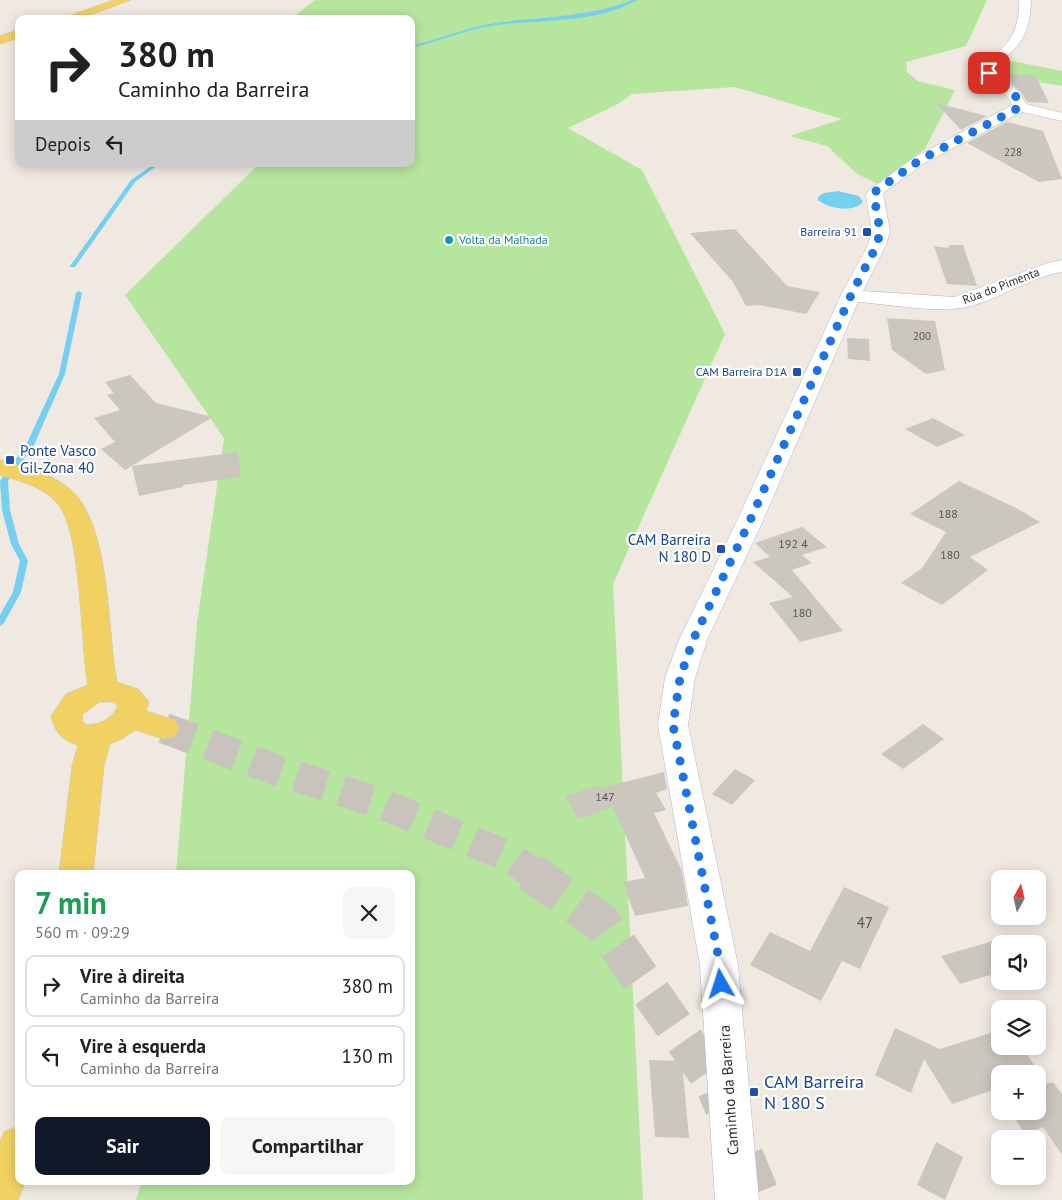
<!DOCTYPE html>
<html lang="pt">
<head>
<meta charset="utf-8">
<style>
	body { margin:0; font-family:"PT Sans",sans-serif; background:#f6f6f6; color:#202124; height:100vh; display:flex; flex-direction:column; font-size:19px; white-space:nowrap }
	* { box-sizing:border-box; margin:0 }
	p { font-size:16px; color:#757577 }
	.icon { flex:none; width:28px; height:28px; fill:none; stroke:currentColor; stroke-width:2; stroke-linecap:round; stroke-linejoin:round }
	.map { position:relative; flex:1; overflow:hidden }
	.drawer { position:absolute; left:15px; top:870px; width:400px; height:315px; display:flex; flex-direction:column; background:#fff; border-radius:10px; box-shadow:0 2px 12px #0003 }
	.drawer>* { flex:none }
	.hud { position:absolute; left:15px; top:15px; width:400px; height:152px; border-radius:10px; box-shadow:0 2px 12px #0003; background:#fff; color:#202124; overflow:hidden }
	.needle { width:32px; rotate:8deg }
	.tools { position:absolute; left:991px; top:870px; display:grid; gap:10px }
	.tools a { display:grid; place-items:center; width:55px; height:55px; border-radius:10px; background:#fff; box-shadow:0 2px 12px #0003; font-size:25px }
	.pin { position:absolute; display:grid; place-items:center; width:42px; height:42px; color:#fff; margin:-21px; border-radius:10px; box-shadow:0 2px 8px #0006 }
	.me { position:absolute; width:55px; margin:-28px; rotate:354deg; stroke-linejoin:round; filter:drop-shadow(0 0 4px #0008) }
	.turn { display:flex; align-items:center; gap:18px; height:105px; padding:0 20px; font-size:22px }
	.turn .icon { width:65px; height:65px; stroke-width:2.5 }
	.turn b { display:block; font-size:35px; line-height:42px }
	.then { display:flex; align-items:center; height:48px; padding:0 20px; background:#0003; gap:10px; font-size:19px }
	.round { display:grid; place-items:center; flex:none; width:52px; height:52px; border-radius:10px; background:#f6f6f6 }
	.overview { display:flex; align-items:center; justify-content:space-between; height:85px; padding:0 20px }
	h1 { font-size:30px; font-weight:700; line-height:38px; color:#1e9e55 }
	.primary-button { display:flex; gap:10px; margin-top:auto; padding:10px 20px }
	.primary-button a { flex:1; height:58px; border-radius:10px; background:#111827; color:#fff; font-size:20px; font-weight:700; line-height:58px; text-align:center }
	.primary-button a+a { background:#f6f6f6; color:#202124 }
	ul { padding:0; list-style:none }
	li { display:flex; align-items:center; gap:15px; height:62px; margin:0 10px 8px; padding:0 10px; border:2px solid #e0e0e0; border-radius:10px }
	li div { flex:1 }
	li b { display:block; font-size:19px }
	li em { font-style:normal }
	.map>svg:first-child { display:block }
</style>
</head>
<body>
<div class="map">
<svg width="1062" height="1200" viewBox="0 0 1062 1200">
	<rect width="100%" height="100%" fill="#efe9e1"/>
	<g fill="#b6e59e">
		<polygon points="315,0 987,0 966,46 906,62 907,72 918,81 955,90 925,149 878,184 857,174 827,146 790,136 842,119 735,87 632,94 618,104 568,128 642,170 725,334 613,584 643,1200 136,1200 142,1181 411,1181 411,874 176,874 197,623 224,438 125,295 259,164 411,164 411,19 291,19"/>
		<polygon points="1007,60 1062,71 1062,86 996,75"/>
	</g>
	<path fill="#75cff0" d="M838 191 859 196 863 202C853 213 829 209 818 200V197L824 193Z"/>
	<g fill="none" stroke-linecap="round" stroke-linejoin="round">
		<g fill="#75cff0" fill-rule="evenodd">
			<path d="M632 0H637C596 24 542 19 497 25 467 29 440 41 411 48V46C440 39 467 27 496 23 543 16 587 18 632 0Z"/>
			<polygon points="154,164 159,164 135,182 75,267 71,267 70,266 131,180"/>
			<polygon points="79,291 82,293 65,374 34,445 8,481 10,510 19,544 28,561 21,592 4,623 0,626 0,615 13,592 20,561 11,544 2,510 0,481 26,445 59,374 76,293"/>
		</g>
	</g>
	<g fill="#cbc7bf">
		<polygon points="1000,74 1035,75 1049,103 1027,102 1021,92"/>
		<polygon points="936,103 987,116 961,130"/>
		<polygon points="1007,122 1043,131 1062,179 1039,182 967,143"/>
		<polygon points="735,229 787,286 820,292 806,314 760,305 746,306 733,282 690,233"/>
		<polygon points="950,245 963,245 977,286 947,284 934,246 947,248"/>
		<polygon points="887,318 935,321 945,370 926,374 892,350"/>
		<polygon points="847,338 869,339 870,361 848,359"/>
		<polygon points="130,375 156,403 213,417 125,470 101,449 115,442 94,418 120,410 107,395 114,393 105,382"/>
		<polygon points="933,418 965,435 937,447 905,429"/>
		<polygon points="238,452 241,477 183,485 183,487 139,496 132,466"/>
		<polygon points="959,481 1016,508 1040,522 970,557 988,570 942,605 901,583 922,568 946,532 910,514"/>
		<polygon points="802,527 827,547 802,555 812,563 792,570 843,631 800,642 769,603 793,597 753,562 770,557 755,543"/>
		<polygon points="923,724 944,739 903,769 881,754"/>
		<polygon points="735,769 755,780 732,805 712,794"/>
		<polygon points="664,772 667,789 656,793 666,810 654,813 682,871 688,906 635,916 623,882 645,878 613,807 578,819 565,796 599,785 601,788"/>
		<polygon points="844,887 889,907 860,969 842,961 821,1001 750,965 770,932 810,951"/>
		<polygon points="1000,939 1000,972 960,984 941,956"/>
		<polygon points="895,1028 940,1049 1000,1030 1000,1046 1021,1046 1047,1084 1053,1082 1062,1094 1062,1155 1043,1127 1025,1134 1010,1111 1038,1111 1038,1074 1000,1074 1000,1096 996,1089 952,1104 924,1059 911,1093 875,1075"/>
		<polygon points="649,1060 682,1061 689,1138 655,1137"/>
		<polygon points="936,1142 963,1157 945,1200 917,1185"/>
	</g>
	<g fill="none" stroke-linecap="round" stroke-linejoin="round">
		<polyline stroke="#c8c4bd" stroke-width="31" stroke-dasharray="31 16" stroke-linecap="butt" points="164,728 276,770 377,802 510,857 532,873"/>
		<g stroke="#c8c4bd" stroke-width="39" stroke-dasharray="39 19" stroke-linecap="butt">
			<polyline points="530,872 602,923 713,1081 724,1107"/>
			<polyline points="744,1156 762,1200"/>
		</g>
		<g stroke="#b4b7c1" stroke-width="1">
			<path id="minor" d="M1019 0H1031C1031 15 1028 33 1018 45 1010 55 999 60 996 73L1020 93 1026 104 1062 113V121L1022 112 925 163 883 193 890 231 886 245 863 291 954 297 1048 263 1062 260V272C1025 278 989 307 953 309 924 311 887 304 858 302L761 525 707 640 695 678 688 725 738 965 759 1200H715L700 965 658 725 665 678 679 640 735 525 842 293 868 245 872 231 866 196 868 191 915 157 1012 105C1008 91 991 85 982 73 988 57 1001 52 1010 39 1017 28 1020 12 1019 0Z"/>
		</g>
		<g stroke="#c9c9c9" stroke-width="1">
			<g id="major">
				<polygon points="114,0 131,0 79,19 60,19"/>
				<polygon points="19,30 19,38 0,44 0,36"/>
				<path d="M0 460C23 466 51 473 70 489 111 523 107 631 117 682L138 689 149 702 146 711 175 720 179 728 175 736 164 739 135 730 122 739 110 744 104 766 93 874H59L72 766 78 745C61 740 55 732 51 716L66 694 88 685C80 643 82 533 58 504 44 487 20 481 0 475ZM100 702H112L118 705C113 719 101 724 87 725L83 722 82 715Z"/>
				<polygon points="19,1126 19,1181 26,1181 18,1200 0,1200 0,1141 4,1132"/>
			</g>
		</g>
		<use href="#minor" fill="#fff" fill-rule="evenodd"/>
		<use href="#major" fill="#f2d163" fill-rule="evenodd"/>
	</g>
	<g fill="none" stroke-linecap="round" stroke-linejoin="round">
		<path stroke="#1a73e8" stroke-width="9" stroke-dasharray="0 16.2" d="M721 984 720 965 673 725 680 678 693 640 748 525 852 293 877 245 880 231 874 196 876 191 920 160 1020 107C1017 88 997 87 989 73"/>
	</g>
	<g fill="#1a4fb4" stroke="#fff" stroke-width="2">
		<rect x="862" y="227" width="10" height="10" rx="2.5"/>
		<rect x="792" y="367" width="10" height="10" rx="2.5"/>
		<rect x="5" y="455" width="10" height="10" rx="2.5"/>
		<rect x="716" y="544" width="10" height="10" rx="2.5"/>
		<rect x="749" y="1087" width="10" height="10" rx="2.5"/>
	</g>
	<circle fill="#0f9aa8" stroke="#fff" stroke-width="2" cx="449" cy="240" r="5"/>
	<g text-anchor="middle" stroke-width="4.5" stroke-linejoin="round" paint-order="stroke">
		<g font-size="11" fill="#555452">
			<text x="1013" y="156">228</text>
			<text x="922" y="340">200</text>
		</g>
		<g font-size="12" fill="#164399" stroke="#fff" text-anchor="end">
			<text x="857" y="236">Barreira 91</text>
			<text x="787" y="376">CAM Barreira D1A</text>
		</g>
		<g font-size="12" fill="#0d838f" stroke="#fff" text-anchor="start">
			<text x="459" y="244">Volta da Malhada</text>
		</g>
		<g font-size="12" fill="#2e2e2e" stroke="#fff">
			<text transform="translate(1001 286) rotate(-21)" y="4">Rùa do Pimenta</text>
		</g>
		<g font-size="12" fill="#555452">
			<text x="948" y="518">188</text>
			<text x="793" y="548">192 4</text>
			<text x="950" y="559">180</text>
			<text x="802" y="617">180</text>
			<text x="605" y="801">147</text>
		</g>
		<g font-size="15" fill="#164399" stroke="#fff" text-anchor="start">
			<text x="20" y="456">Ponte Vasco<tspan x="20" dy="17">Gil-Zona 40</tspan></text>
			<text x="711" y="545" text-anchor="end">CAM Barreira<tspan x="711" dy="17">N 180 D</tspan></text>
		</g>
		<g font-size="15" fill="#555452">
			<text x="865" y="928">47</text>
		</g>
		<g font-size="15" fill="#2e2e2e" stroke="#fff">
			<text transform="translate(729 1090) rotate(-94)" y="5">Caminho da Barreira</text>
		</g>
		<g font-size="18" fill="#164399" stroke="#fff" text-anchor="start">
			<text x="764" y="1088">CAM Barreira<tspan x="764" dy="21">N 180 S</tspan></text>
		</g>
	</g>
</svg>
<div class="tools">
<a><svg class="needle" viewBox="-14 -14 28 28"><path d="M0-13l5 13h-10z" fill="#e53935"/><path d="M0 13l5-13h-10z" fill="#757577"/></svg></a>
<a><svg class="icon" aria-label="sound" viewBox="0 0 24 24"><path d="M4 9h4l5-4v14l-5-4H4zM17 9q2 3 0 6"/></svg></a>
<a><svg class="icon" aria-label="layers" viewBox="0 0 24 24"><path d="M12 4l9 5-9 5-9-5zM3 14l9 5 9-5"/></svg></a>
<a>+</a>
<a>−</a>
</div>
<div class="pin" style="left:989px;top:73px;background:#d93025"><svg class="icon" aria-label="arrive" viewBox="0 0 24 24"><path d="M6 21V4h12l-3 4 3 4H6"/></svg></div>
<svg class="me" style="left:721px;top:984px" viewBox="-20 -20 40 40"><path d="M0-17L14 15 0 8-14 15z" fill="#1a73e8" stroke="#fff" stroke-width="4"/></svg>
<div class="hud">
<div class="turn"><svg class="icon" aria-label="right" viewBox="0 0 24 24"><path d="M7 20v-9h11M14 6l5 5-5 5"/></svg><div><b>380 m</b>Caminho da Barreira</div></div>
<div class="then">Depois<svg class="icon" aria-label="left" viewBox="0 0 24 24"><path d="M17 20v-9H6M10 6l-5 5 5 5"/></svg></div>
</div>
<section class="drawer">
<div class="overview"><div><h1>7 min</h1><p>560 m · 09:29</p></div><a class="round"><svg class="icon" aria-label="close" viewBox="0 0 24 24"><path d="M6 6l12 12M18 6L6 18"/></svg></a></div>
<ul>
<li><svg class="icon" aria-label="right" viewBox="0 0 24 24"><path d="M7 20v-9h11M14 6l5 5-5 5"/></svg><div><b>Vire à direita</b><p>Caminho da Barreira</p></div><em>380 m</em></li>
<li><svg class="icon" aria-label="left" viewBox="0 0 24 24"><path d="M17 20v-9H6M10 6l-5 5 5 5"/></svg><div><b>Vire à esquerda</b><p>Caminho da Barreira</p></div><em>130 m</em></li>
</ul>
<div class="primary-button"><a>Sair</a><a>Compartilhar</a></div>
</section>
</div>
</body>
</html>
